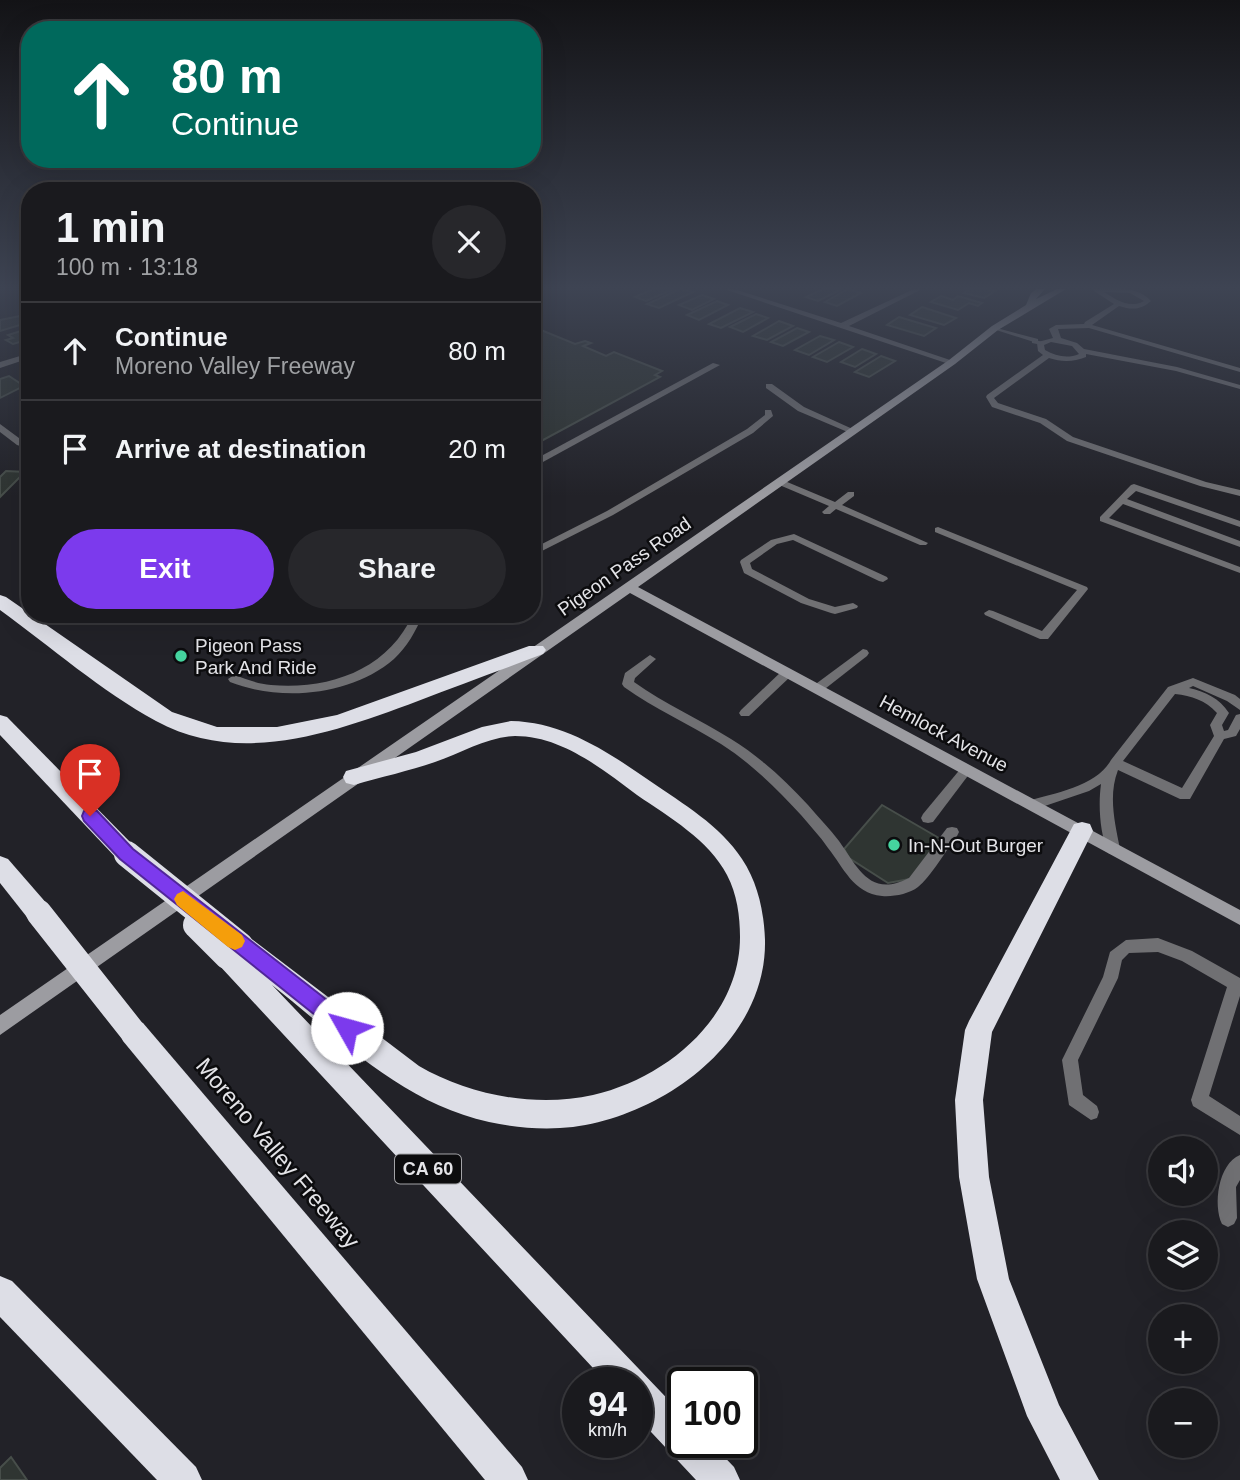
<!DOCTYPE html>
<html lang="en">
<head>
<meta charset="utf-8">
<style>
	body { margin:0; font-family:Helvetica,sans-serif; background:#27272b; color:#f1f3f6; height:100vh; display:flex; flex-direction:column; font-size:26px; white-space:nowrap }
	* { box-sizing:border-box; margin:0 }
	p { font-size:23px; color:#9fa1a4 }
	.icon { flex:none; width:38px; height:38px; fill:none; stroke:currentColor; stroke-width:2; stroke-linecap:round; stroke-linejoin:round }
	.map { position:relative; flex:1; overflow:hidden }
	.side { position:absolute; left:21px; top:182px; width:520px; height:441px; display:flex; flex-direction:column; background:#1a1a1e; border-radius:28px; box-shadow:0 7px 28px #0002,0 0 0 2px #38383c }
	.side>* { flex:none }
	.hud { position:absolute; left:21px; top:21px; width:520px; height:147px; border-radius:28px; box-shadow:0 7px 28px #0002,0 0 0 2px #38383c; background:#00695c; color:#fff; overflow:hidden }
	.controls { position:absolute; left:1148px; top:1136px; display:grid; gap:14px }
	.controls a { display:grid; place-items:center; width:70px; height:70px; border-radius:50%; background:#1a1a1e; box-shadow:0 7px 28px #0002,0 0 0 2px #38383c; font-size:35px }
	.speed { position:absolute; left:562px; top:1367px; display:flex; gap:14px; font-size:35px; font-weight:700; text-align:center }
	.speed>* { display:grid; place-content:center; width:91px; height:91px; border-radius:50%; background:#1a1a1e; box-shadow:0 7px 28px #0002,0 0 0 2px #38383c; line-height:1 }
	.speed small { font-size:18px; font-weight:400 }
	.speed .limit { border:4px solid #111; border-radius:10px; background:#fff; color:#111 }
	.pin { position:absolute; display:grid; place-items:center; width:60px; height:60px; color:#fff; margin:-72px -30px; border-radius:50% 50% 50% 0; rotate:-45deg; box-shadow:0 0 7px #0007 }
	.pin .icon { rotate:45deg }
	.me { position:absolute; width:77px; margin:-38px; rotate:308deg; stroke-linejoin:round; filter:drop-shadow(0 0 5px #0008) }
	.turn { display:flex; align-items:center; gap:24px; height:147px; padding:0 35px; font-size:32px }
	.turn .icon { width:91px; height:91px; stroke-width:2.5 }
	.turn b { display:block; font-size:49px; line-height:60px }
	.round { display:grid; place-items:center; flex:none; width:74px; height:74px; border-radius:37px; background:#27272b }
	.summary { display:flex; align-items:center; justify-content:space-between; height:119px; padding:0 35px }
	h1 { font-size:42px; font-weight:800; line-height:52px }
	.primary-button { display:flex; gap:14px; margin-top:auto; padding:14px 35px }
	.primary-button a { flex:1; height:80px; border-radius:42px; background:#7c3aed; color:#fff; font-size:28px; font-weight:800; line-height:80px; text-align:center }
	.primary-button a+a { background:#27272b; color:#f1f3f6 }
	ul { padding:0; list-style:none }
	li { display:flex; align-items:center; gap:21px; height:98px; padding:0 35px; border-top:2px solid #38383c }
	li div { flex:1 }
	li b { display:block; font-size:26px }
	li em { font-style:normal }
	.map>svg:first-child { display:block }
</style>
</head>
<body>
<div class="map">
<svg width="1240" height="1480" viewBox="0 0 1240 1480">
	<rect width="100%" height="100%" fill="#222228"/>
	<g fill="#2f3532" stroke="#474e4a" stroke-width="2">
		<polygon points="653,289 674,289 646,301 635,297"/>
		<polygon points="680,289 693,292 659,308 647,304"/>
		<polygon points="823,289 842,289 818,301 806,297"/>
		<polygon points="848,289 861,293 837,306 825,302"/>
		<polygon points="964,289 986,289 995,291 984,298 964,293 968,290"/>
		<polygon points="702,295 714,299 692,310 679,305"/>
		<polygon points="941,296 953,300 958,296 982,303 978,306 969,303 958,310 931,302"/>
		<polygon points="717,301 728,305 699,320 687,315"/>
		<polygon points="922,307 956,318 944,325 910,315"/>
		<polygon points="740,308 753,312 721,328 709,324"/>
		<polygon points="30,314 30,322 0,331 0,320"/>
		<polygon points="756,314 768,318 743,332 730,327"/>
		<polygon points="899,317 936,328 924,336 887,325"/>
		<polygon points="779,321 793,326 767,340 753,336"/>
		<polygon points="30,328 30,339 13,344 6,340 13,338 8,335"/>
		<polygon points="536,328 575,344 585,341 591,343 583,346 606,356 614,352 662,371 655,375 660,377 532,446 532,330"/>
		<polygon points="797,328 809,332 783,346 771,342"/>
		<polygon points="820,336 834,340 809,355 795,350"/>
		<polygon points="839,342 853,347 827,362 813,357"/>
		<polygon points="862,349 876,354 855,367 841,362"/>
		<polygon points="881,356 895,361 869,377 855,372"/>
		<polygon points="9,376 24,386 0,398 0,379"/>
		<polygon points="6,471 25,472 0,497 0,477"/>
		<polygon points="882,805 944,841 915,878 888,883 849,858 844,849"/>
		<polygon points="11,1457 27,1480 0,1480 0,1468"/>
	</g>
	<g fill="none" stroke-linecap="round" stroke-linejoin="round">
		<g fill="#707073" fill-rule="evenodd">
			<path d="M1094 289C1114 289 1136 285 1151 301 1141 310 1132 310 1119 306L1092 325 1240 368V372L1089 328 1058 329 1061 338 1077 343 1084 349 1177 367 1240 385V389L1176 371 1086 354V357C1073 362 1062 362 1049 358L994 398 998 403 1046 419 1073 437 1206 482 1240 490V496L1200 486 1067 441 1040 423 992 407 986 397 987 395 1043 355 1038 351 1037 343 993 329V327L1038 339V342L1053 338 1049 329 1056 325 1084 324 1085 322 1114 304 1094 291ZM1104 292 1130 293 1144 301C1129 309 1117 300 1104 292ZM1051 342 1072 346 1079 354C1067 359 1056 356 1045 350L1044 345Z"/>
			<polygon points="713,363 720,365 532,468 532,461"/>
			<polygon points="766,384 772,384 804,407 857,431 850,433 798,411 766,388"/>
			<polygon points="765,410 771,410 773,416 753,433 613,515 532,556 532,549 607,511 747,429 765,415"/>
			<polygon points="780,479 835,502 848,492 854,492 854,496 842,505 928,543 926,545 920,545 836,509 830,514 824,514 822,512 829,506 777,484 777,480"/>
			<polygon points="1134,484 1240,521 1240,527 1136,491 1127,499 1240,541 1240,547 1123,504 1109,518 1240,567 1240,573 1100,521 1100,517 1131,485"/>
			<polygon points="938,527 1087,587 1088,589 1048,639 1040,639 985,615 984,613 989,610 993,611 1042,631 1077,590 935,532 935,528"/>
			<polygon points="794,534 887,577 888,579 883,582 879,581 793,540 777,544 750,563 752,569 809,599 835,607 853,603 858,606 857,608 835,614 831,613 801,603 744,573 740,562 741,560 771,540"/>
			<path d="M413 614H423C416 631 407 647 394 659 351 696 281 702 230 682L228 679 234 675C246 679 258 684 271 685 329 690 388 670 413 614Z"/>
			<polygon points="863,649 867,650 869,653 867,656 821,692 813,692 811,689 813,686"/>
			<path d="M650 655 656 659 635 678 634 682C665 704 699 719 731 739 760 757 785 780 808 805 818 817 830 829 839 841 858 868 870 898 909 878L947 828 952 827 957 828 959 832 957 836C947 849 930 878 918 887 909 894 893 897 882 896 853 893 844 868 828 848 820 836 810 826 801 815 777 789 751 763 721 744 689 724 655 709 624 687L622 684 625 673Z"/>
			<polygon points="787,669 791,670 793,673 791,676 749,716 741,716 739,713 741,710 783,670"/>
			<path d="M1193 678 1235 695 1240 699V710L1227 701 1193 686 1189 688C1206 692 1219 698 1229 713L1222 725 1224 731 1228 730 1236 715 1240 714V729L1236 736 1224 739 1190 799H1180L1118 770C1108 796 1115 823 1120 849L1118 853 1113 855 1108 853C1100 833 1098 806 1101 784L1089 791 1033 810 1028 809 1026 805 1028 801C1055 793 1097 786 1111 760L1168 687ZM1175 694C1192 696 1205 700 1217 713L1210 725 1214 736 1182 788 1123 761Z"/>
			<polygon points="966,765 970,767 972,770 970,773 933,822 928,823 923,822 921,818 923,814 962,767"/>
			<polygon points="1158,938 1192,951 1240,978 1240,996 1209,1096 1240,1116 1240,1135 1193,1106 1191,1100 1227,987 1182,961 1158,952 1129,953 1122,960 1118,978 1078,1060 1083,1095 1097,1106 1099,1112 1097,1118 1091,1120 1069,1105 1062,1060 1103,977 1110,952 1126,940"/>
			<path d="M1240 1155V1180L1236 1187 1237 1218 1234 1224 1228 1227 1222 1224C1213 1205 1218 1164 1240 1155Z"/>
		</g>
		<g fill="#707073" fill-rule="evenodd">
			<polygon points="20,289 30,289 30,294 20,291"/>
			<polygon points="724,289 734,289 841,323 914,289 922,289 849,326 956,362 949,364"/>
			<polygon points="1032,339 1046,343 1042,345 1032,343"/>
			<polygon points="30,353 30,358 0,368 0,362"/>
			<polygon points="0,424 23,441 30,443 30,449 17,445 0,432"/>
		</g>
		<polygon fill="#9c9ca1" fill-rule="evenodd" points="1037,289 1045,289 1036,299 1057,289 1066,289 998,330 955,364 638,587 1240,910 1240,925 630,593 0,1035 0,1015 949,360 992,326 1026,305 1031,293"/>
		<g fill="#dddee6" fill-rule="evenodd">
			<path d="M0 595 6 597 172 712 217 727H277L337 715 529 646H543L546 650 543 654C501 670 459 685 418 701 335 732 240 767 156 721 101 691 51 647 0 610Z"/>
			<polygon points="0,715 7,717 135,847 139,854 135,861 127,864 119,861 0,735"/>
			<path d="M511 721C564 722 608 752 650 781 683 804 720 825 742 859 758 883 764 912 765 940 767 1040 665 1115 573 1127 545 1130 516 1128 489 1122 402 1103 339 1038 272 985L682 1414V1442H710L734 1467 740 1480H696L637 1417V1382H606L218 964 214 956 218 948 227 945 231 937 240 934 249 937 419 1066C469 1095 535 1108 593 1095 667 1078 740 1017 740 937 740 916 737 894 727 875 709 840 669 817 637 795 602 769 562 736 515 736 487 737 462 753 435 762 409 771 381 777 354 785L346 783 343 777 346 771 416 752 482 727Z"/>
			<polygon points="1082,822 1090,824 1093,831 992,1032 983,1100 989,1177 1009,1279 1059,1405 1099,1480 1060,1480 1027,1416 977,1279 959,1177 955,1100 965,1030 969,1021 1074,824"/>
			<polygon points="0,856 8,859 48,905 51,913 48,921 39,924 30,921 0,883"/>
			<polygon points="133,1019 143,1023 522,1467 528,1480 485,1480 123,1041 119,1032 123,1023"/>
			<polygon points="0,1276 12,1281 196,1467 202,1480 157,1480 0,1317"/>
		</g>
		<g stroke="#dddee6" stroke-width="26">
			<polyline points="127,854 240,945"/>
			<polyline points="39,913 133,1032"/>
			<polyline points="196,925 227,956"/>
		</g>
	</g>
	<linearGradient id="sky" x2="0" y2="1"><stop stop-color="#131316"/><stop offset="0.58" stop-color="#3e4453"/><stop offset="1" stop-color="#3e4453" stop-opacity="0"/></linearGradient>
	<rect width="1240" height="496" fill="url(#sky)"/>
	<polygon fill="#7c3aed" stroke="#51269a" stroke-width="2" points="90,809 97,811 133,849 354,1021 357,1028 354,1035 347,1038 340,1035 120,859 84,821 82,816 84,811"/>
	<polygon fill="#f59e0b" points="183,891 242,935 245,941 242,947 235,950 228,947 177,905 174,899 177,894"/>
	<g fill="#45d49f" stroke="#0c0c0e" stroke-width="2.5">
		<circle cx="181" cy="656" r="7"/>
		<circle cx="894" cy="845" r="7"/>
	</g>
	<g text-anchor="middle" stroke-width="5" stroke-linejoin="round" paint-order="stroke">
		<rect fill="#0c0c0e" stroke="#a3a3a7" stroke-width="2" x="395" y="1154.5" width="66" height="29" rx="5"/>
		<g font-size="18" font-weight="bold" fill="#e4e4e8">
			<text x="428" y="1175">CA 60</text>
		</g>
		<g font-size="19" fill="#e4e4e8" stroke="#0c0c0e">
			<text transform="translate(624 566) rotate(-35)" y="7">Pigeon Pass Road</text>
			<text transform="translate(944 733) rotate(28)" y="7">Hemlock Avenue</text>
		</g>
		<g font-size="19" fill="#e4e4e8" stroke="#0c0c0e" text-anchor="start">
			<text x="195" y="652">Pigeon Pass<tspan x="195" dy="22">Park And Ride</tspan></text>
			<text x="908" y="852">In-N-Out Burger</text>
		</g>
		<g font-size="23" fill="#e4e4e8" stroke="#0c0c0e">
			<text transform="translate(278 1153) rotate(50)" y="8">Moreno Valley Freeway</text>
		</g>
	</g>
</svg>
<div class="controls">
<a><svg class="icon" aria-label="sound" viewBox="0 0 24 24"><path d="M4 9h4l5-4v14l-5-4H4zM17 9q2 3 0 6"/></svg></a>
<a><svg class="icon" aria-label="layers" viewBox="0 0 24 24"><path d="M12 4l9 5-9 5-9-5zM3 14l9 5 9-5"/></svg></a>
<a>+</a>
<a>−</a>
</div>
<div class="speed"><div>94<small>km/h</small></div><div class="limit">100</div></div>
<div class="pin" style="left:90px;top:816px;background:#d93025"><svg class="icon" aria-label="arrive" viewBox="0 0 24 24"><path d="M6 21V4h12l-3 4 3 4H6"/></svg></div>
<svg class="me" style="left:347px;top:1028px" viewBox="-20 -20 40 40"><circle r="19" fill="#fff"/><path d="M0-13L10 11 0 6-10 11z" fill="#7c3aed"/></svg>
<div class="hud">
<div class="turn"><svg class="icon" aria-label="ahead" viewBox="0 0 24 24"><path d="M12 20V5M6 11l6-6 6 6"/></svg><div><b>80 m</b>Continue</div></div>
</div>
<section class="side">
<div class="summary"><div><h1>1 min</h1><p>100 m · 13:18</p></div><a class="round"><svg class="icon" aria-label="close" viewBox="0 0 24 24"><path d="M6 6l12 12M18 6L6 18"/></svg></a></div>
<ul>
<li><svg class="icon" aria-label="ahead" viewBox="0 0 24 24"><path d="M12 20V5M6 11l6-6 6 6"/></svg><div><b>Continue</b><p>Moreno Valley Freeway</p></div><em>80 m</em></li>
<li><svg class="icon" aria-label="arrive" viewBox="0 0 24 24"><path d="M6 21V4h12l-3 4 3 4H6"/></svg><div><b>Arrive at destination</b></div><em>20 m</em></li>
</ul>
<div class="primary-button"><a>Exit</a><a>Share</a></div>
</section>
</div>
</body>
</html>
